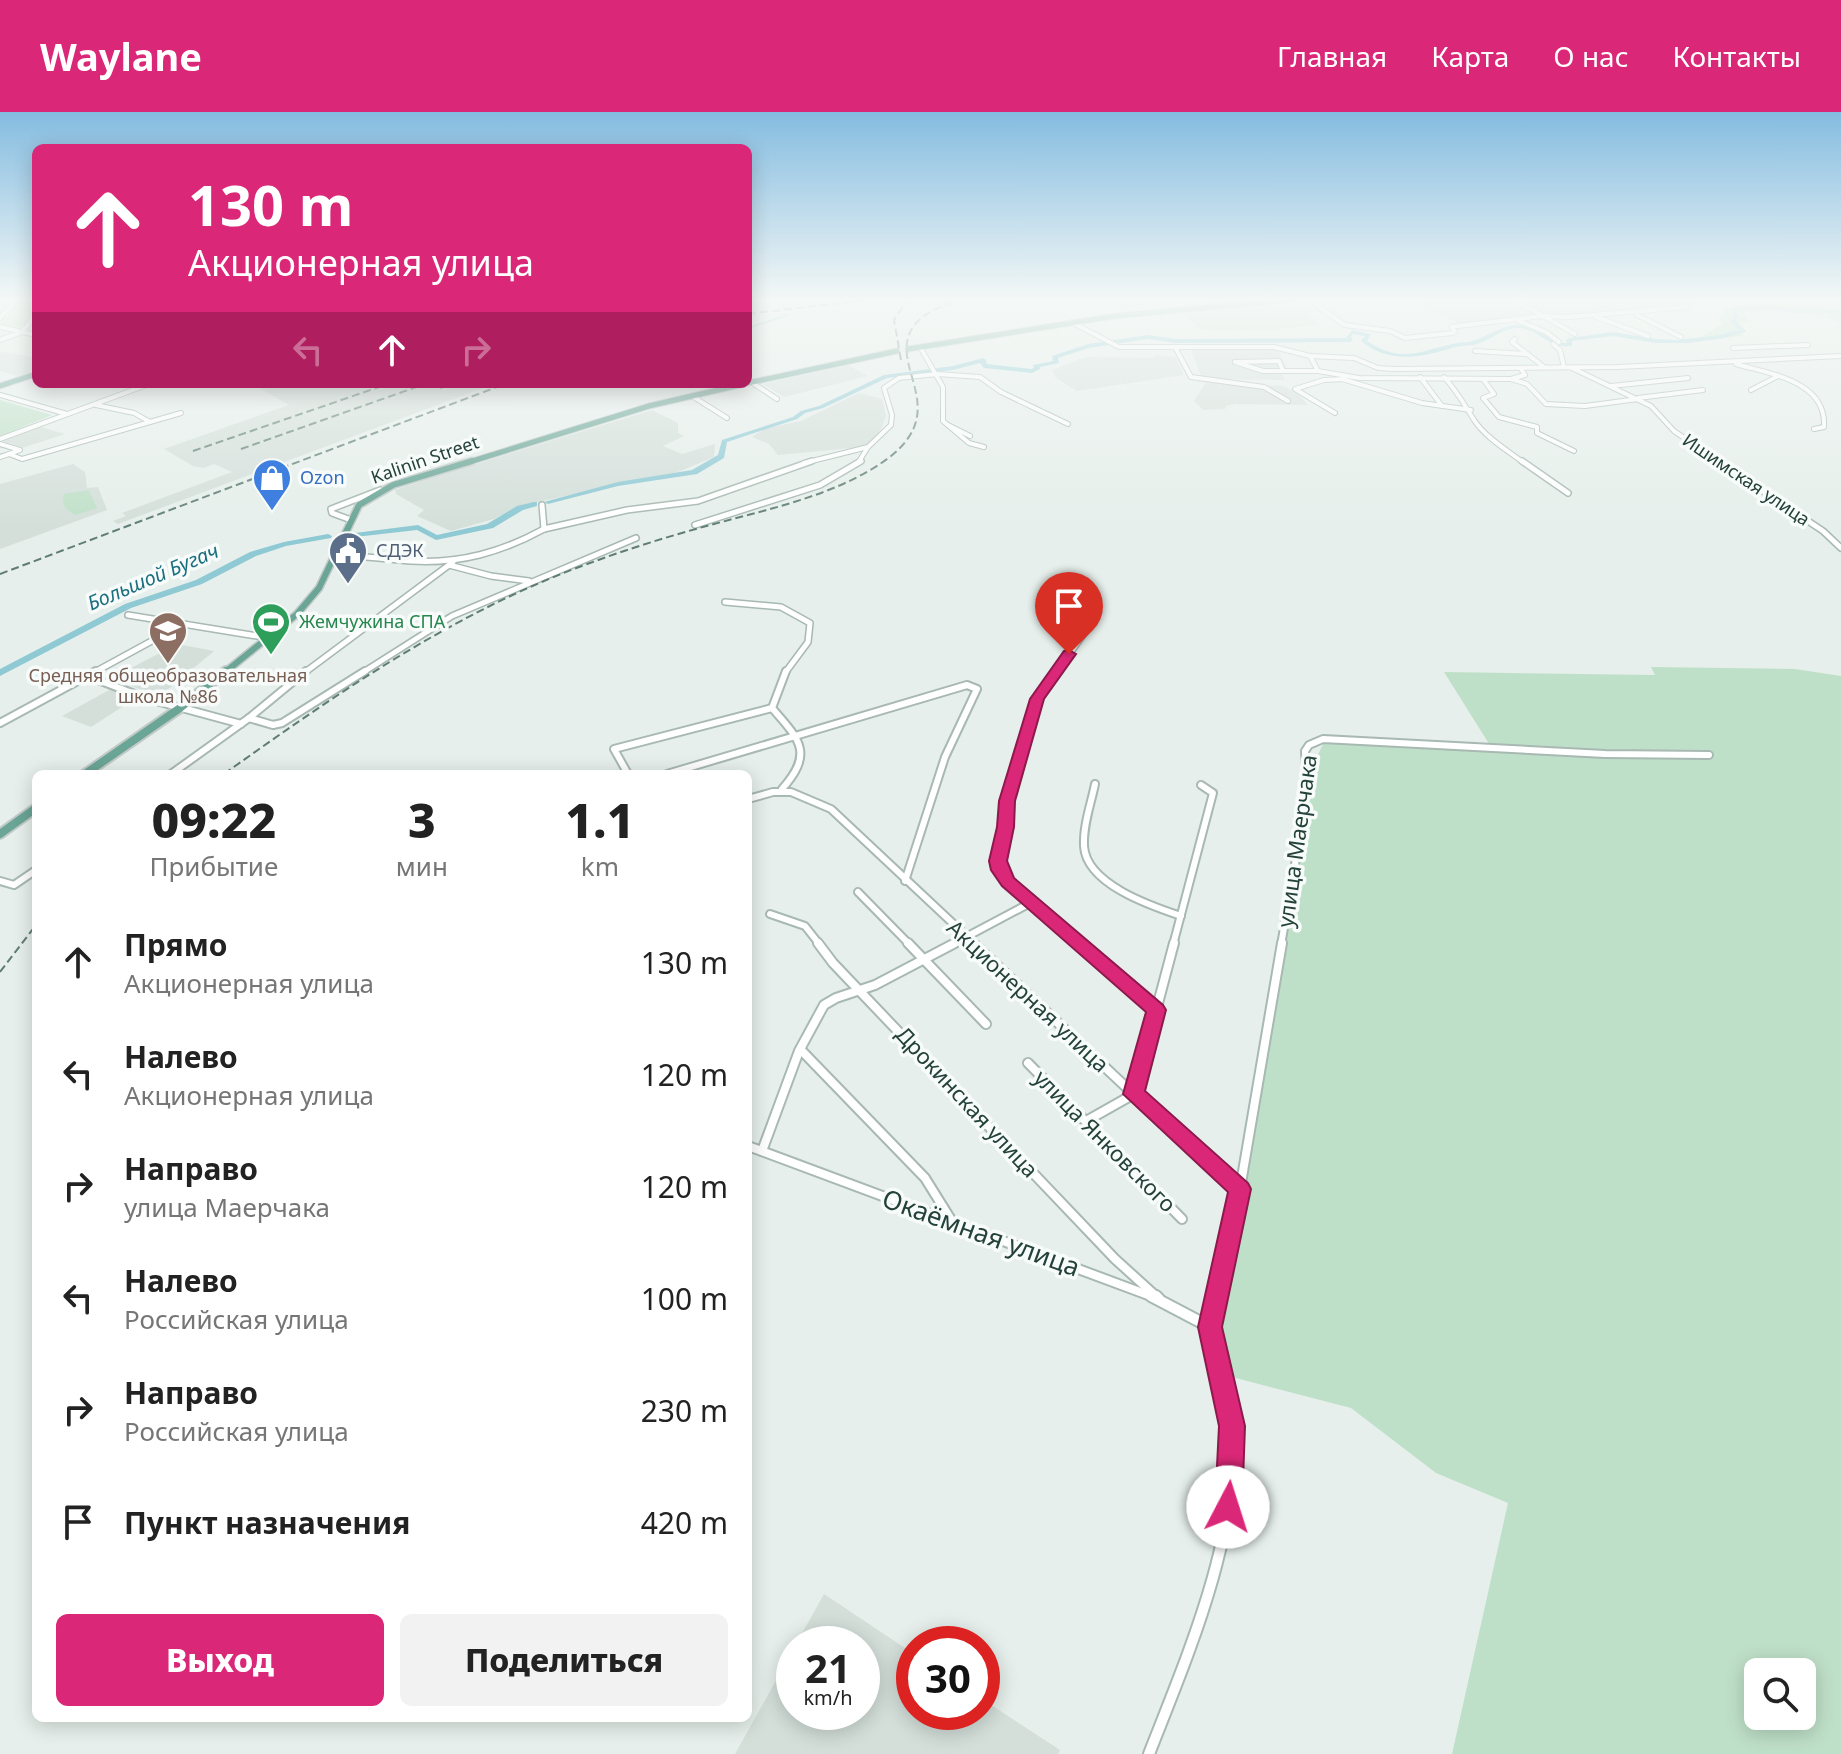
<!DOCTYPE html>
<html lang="ru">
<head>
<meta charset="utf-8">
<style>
	body { margin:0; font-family:"Noto Sans",sans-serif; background:#f2f2f2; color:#222; height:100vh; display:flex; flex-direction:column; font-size:30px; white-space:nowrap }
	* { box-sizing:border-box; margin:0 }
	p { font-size:26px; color:#767676 }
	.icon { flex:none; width:44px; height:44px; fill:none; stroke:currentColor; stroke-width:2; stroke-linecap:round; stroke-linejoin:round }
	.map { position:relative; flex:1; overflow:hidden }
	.drawer { position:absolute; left:32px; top:658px; width:720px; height:952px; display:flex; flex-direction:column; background:#fff; border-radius:12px; box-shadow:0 4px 20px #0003 }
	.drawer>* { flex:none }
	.hud { position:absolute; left:32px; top:32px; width:720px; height:244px; border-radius:12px; box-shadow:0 4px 20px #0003; background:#db2777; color:#fff; overflow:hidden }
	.fabs { position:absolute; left:1744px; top:1546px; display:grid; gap:16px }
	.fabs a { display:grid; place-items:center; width:72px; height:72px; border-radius:12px; background:#fff; box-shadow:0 4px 20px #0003; font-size:40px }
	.speed { position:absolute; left:776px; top:1514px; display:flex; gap:16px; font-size:40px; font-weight:700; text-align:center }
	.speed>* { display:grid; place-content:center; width:104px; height:104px; border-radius:50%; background:#fff; box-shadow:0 4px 20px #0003; line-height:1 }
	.speed small { font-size:20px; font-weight:400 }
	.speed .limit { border:12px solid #d22; background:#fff; color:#111 }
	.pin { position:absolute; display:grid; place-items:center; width:68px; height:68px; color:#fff; margin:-82px -34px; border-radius:50% 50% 50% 0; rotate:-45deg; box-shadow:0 0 8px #0007 }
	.pin .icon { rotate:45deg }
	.me { position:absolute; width:88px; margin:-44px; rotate:5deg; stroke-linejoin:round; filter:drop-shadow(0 0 6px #0008) }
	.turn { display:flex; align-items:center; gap:28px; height:168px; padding:0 24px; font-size:36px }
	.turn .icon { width:104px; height:104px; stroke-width:2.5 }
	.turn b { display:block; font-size:56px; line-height:68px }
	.lanes { display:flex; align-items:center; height:76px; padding:0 24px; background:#0003; justify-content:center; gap:40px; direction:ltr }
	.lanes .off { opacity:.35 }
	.eta { display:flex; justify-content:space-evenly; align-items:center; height:136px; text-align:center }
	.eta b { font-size:48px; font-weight:800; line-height:56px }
	.action { display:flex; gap:16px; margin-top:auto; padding:16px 24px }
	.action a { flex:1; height:92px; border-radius:12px; background:#db2777; color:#fff; font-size:32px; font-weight:800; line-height:92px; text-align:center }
	.action a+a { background:#f2f2f2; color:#222 }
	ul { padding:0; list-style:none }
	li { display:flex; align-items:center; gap:24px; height:112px; padding:0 24px }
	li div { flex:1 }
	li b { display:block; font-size:30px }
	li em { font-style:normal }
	header { display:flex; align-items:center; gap:48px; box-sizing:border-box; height:112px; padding:0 40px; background:#db2777; color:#fff }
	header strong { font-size:38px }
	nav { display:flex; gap:44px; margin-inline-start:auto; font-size:28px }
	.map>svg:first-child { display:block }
</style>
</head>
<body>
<header>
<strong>Waylane</strong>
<nav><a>Главная</a><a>Карта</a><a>О нас</a><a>Контакты</a></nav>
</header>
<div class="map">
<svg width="1841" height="1642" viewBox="0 0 1841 1642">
	<rect width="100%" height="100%" fill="#e6efeb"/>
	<g fill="#d4dfda">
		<polygon points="1509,187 1538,203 1459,212 1416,188"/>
		<polygon points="1516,187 1694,187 1706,192 1645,199 1619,198 1551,204"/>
		<polygon points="1302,191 1311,198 1307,203 1320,212 1276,218 1224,219 1200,217 1182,201"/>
		<polygon points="1190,235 1277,236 1287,257 1280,257 1285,268 1202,267"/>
		<polygon points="5,240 36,246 36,258 18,264 0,259 0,241"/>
		<polygon points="1156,243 1176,245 1184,263 1077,279 1056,266 1052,258 1086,245 1153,246"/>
		<polygon points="848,253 868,264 784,285 763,272"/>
		<polygon points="1206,270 1283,274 1297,281 1308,293 1235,292 1226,294 1225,297 1203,298 1194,289"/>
		<polygon points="494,272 118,412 113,409 126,404 122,401 232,360 214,352 203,356 193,354 164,337 289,293 254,273"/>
		<polygon points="859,281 882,287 886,304 878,325 862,335 778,343 769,332 752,325 764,317 801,309"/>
		<polygon points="652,298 678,311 678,321 684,324 663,334 682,342 715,332 714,345 678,360 519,394 494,407 451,419 417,404 424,398 396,382 395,378 446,361"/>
		<polygon points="41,315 65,322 22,336 2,329"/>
		<polygon points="73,352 85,360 87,376 98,375 107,398 0,437 0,372"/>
		<polygon points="177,532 214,539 159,585 112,566"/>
		<polygon points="111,577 136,586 91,615 62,604"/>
		<polygon points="824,1482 914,1542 914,1600 982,1600 982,1587 1060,1638 1058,1642 735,1642 794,1536 794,1600 862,1600 862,1532 796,1532"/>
	</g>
	<g fill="#bfe0c8" fill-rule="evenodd">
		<polygon points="21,187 36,187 36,198 21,215 0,213"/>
		<path d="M1804 191 1832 197 1841 196V210C1813 199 1773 198 1743 200L1747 207 1753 210 1738 211 1747 220 1742 221 1743 224 1711 228 1702 225 1722 212 1719 208 1724 197 1757 192 1806 194Z"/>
		<polygon points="0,288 52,303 0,324"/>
		<path d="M89 378 97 396 76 403C66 398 61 394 64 382Z"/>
		<path d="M1651 555 1795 557 1841 564V1642H1452L1508 1391 1436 1361 1351 1296 1232 1265 1222 1221 1312 655 1324 630 1491 635 1444 560 1655 563ZM1758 1560H1802V1604H1758Z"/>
	</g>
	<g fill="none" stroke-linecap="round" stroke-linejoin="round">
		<polyline stroke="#8ec9d4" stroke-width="2" points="748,216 788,203"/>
		<g fill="#8ec9d4" fill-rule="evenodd">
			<path d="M1768 193 1800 198 1819 195 1841 199V203L1819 199 1800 202 1768 197 1736 199 1740 204 1736 209 1745 218V220L1724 226 1688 231H1656L1613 224 1572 229V234C1549 237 1540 218 1520 216 1505 215 1493 226 1480 231 1472 234 1464 233 1455 235 1423 245 1390 253 1361 229L1365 224 1353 222 1351 225 1353 228 1350 230 1176 231 1148 227 1089 236 1058 246 1059 251 1040 255V257L1032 261 984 256 980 251 953 258 887 266 823 296 805 301 797 307 727 330 724 346 697 362 618 374 548 392 544 390 618 370 692 358 718 343 722 328 793 305 801 299 819 294 884 263 953 254 983 246 986 248 987 252 1031 257 1034 256 1033 253 1053 249 1052 244 1088 232 1148 223 1176 227 1346 226 1352 218 1371 222 1367 229C1403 253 1421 238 1457 231 1464 230 1469 231 1476 228 1489 223 1501 214 1516 213 1534 212 1546 227 1562 231H1567L1566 228 1569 226 1613 220 1656 227 1676 228 1713 224 1739 218 1730 209 1734 204 1730 198 1735 195Z"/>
			<polygon points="534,390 537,390 537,394 523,398 493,416 436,428 417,418 355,425 351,423 355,421 418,413 437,423 487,412 517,394"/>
			<polygon points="328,422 332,424 331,426 286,434 256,444 202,472 131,496 0,564 0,557 125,492 196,468 250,440 284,430"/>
		</g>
		<g stroke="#a8b8b2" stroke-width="6">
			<g id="minor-far4">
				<polyline points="1307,187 1345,213 1390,219 1405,226 1452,221 1455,220 1452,215 1458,214 1543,204 1569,205 1687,195"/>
				<polyline points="1513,187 1575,222"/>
				<polyline points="1637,203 1681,225"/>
				<polyline points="1594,204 1648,224"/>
				<polyline points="0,206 17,187"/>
				<polyline points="1519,209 1546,220 1559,230"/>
				<polyline points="1071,210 1119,235 1274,235 1310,244 1354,246 1378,256 1394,257 1618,255 1841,244"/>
				<polyline points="0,215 36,223"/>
				<polyline points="1515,227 1512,230 1544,255"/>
				<polyline points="0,228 22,220 36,203"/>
				<polyline points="1553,232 1560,238 1564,255"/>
				<polyline points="920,235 943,275 943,309 969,331 984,335"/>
				<polyline points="1175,235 1191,265 1264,275 1288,289"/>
				<polyline points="1733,236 1808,233"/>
				<polyline points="1475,239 1527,242"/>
				<polyline points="1310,244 1318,259 1359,266 1511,267"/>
				<polyline points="1235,250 1263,259 1318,259"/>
				<polyline points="1235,250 1279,249 1283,259"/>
				<path d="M1736 252C1770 262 1827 269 1824 315L1814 317"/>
				<polyline points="1572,256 1651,294 1674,319 1721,351"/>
				<polyline points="1521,257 1525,263 1511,267 1527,272 1546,292 1585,294 1638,287"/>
				<polyline points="1420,265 1442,294"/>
				<path d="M1444 265C1457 279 1464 292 1474 308 1486 326 1507 338 1524 351"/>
				<polyline points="1342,267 1422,291 1471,298"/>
				<polyline points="1483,267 1494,282 1483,286 1499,305 1537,315 1537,321 1574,339"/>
				<polyline points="751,270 777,287"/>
				<polyline points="1611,274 1688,266"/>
				<polyline points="1751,278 1778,264"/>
				<polyline points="0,283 67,302"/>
				<polyline points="692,284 727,306"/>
				<polyline points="1638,286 1703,278"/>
				<polyline points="96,293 134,301 150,310"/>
				<polyline points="1335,301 1295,277 1324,268 1345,267"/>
				<polyline points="948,313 970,324"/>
				<polyline points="0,327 149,272"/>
				<polyline points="0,332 20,338 9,342"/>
				<polyline points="0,345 9,342 22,347 181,301"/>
				<polyline points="804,351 868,335 891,313 892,303 884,276 899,266 937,262 980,265 1001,280 1068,312"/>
				<polyline points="858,351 868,335"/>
			</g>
		</g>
		<g stroke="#a8b8b2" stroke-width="8">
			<g id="minor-far3">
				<polyline points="1522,349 1568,381"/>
				<polyline points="1718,349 1823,419 1841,436"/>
				<polyline points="351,408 332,401 331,397 380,378"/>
				<polyline points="695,413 820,373 861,349"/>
				<polyline points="544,417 627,398 698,389 812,349"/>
				<path d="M336 444C361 443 386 447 411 449 460 452 502 440 544 417L542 393"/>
				<polyline points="449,453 491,464 529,469"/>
				<polyline points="725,490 781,495 810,511 808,530 785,561"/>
				<polyline points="128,503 269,526"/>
				<polyline points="93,561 181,513"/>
				<polyline points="304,561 453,450"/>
				<polyline points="362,561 452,504 636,426"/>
				<polyline points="1056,561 1085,520"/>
			</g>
		</g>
		<g stroke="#a8b8b2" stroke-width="10">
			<g id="minor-far2">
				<polyline points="1057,559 1037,587 1007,689 1006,715 998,749 1008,770 1081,833"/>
				<polyline points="88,564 145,586 241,612"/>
				<polyline points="249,606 273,613 282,611 365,559"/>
				<polyline points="0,611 96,559"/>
				<polyline points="171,662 249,606 306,559"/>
				<polyline points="628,662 614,637 772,596"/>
				<polyline points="667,662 967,573 977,577 945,645 905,769"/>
				<path d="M1095 672C1091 692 1083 713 1084 734 1086 772 1151 794 1181 804"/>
				<path d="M782 677C814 641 800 628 772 596L786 559"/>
				<polyline points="748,687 773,680 791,680 831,697 976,833"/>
				<polyline points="0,769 14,773 36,758"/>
				<polyline points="858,780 910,833"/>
				<polyline points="770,802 805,814 820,833"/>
				<polyline points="951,833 1032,790"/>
				<polyline points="1173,833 1213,681 1201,673"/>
				<polyline points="1281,833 1295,753 1306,659 1305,639 1309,633 1323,627 1605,642 1709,643"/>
			</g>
		</g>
		<g stroke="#a8b8b2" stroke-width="12">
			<g id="minor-far1">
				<polyline points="818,831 833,851 1115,1147 1158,1186"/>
				<polyline points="908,831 986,912"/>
				<polyline points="973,831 1195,1040 1240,1077 1216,1186"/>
				<polyline points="1079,831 1156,898"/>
				<polyline points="801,938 925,1066 953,1111"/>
				<polyline points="1028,951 1182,1107"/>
				<polyline points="1088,1008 1134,982 1174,831"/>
				<polyline points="748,1034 1156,1186"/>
				<polyline points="762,1039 799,939 824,893 836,886 875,873 955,831"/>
				<polyline points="1240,1077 1282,831"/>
			</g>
		</g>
		<g stroke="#a8b8b2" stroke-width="14">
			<g id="minor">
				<polyline points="1151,1184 1210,1215"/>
				<polyline points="1156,1184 1159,1187"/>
				<path d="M1149 1642C1188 1542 1240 1424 1232 1315 1230 1284 1209 1243 1210 1214 1211 1204 1215 1193 1217 1184"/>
			</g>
		</g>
		<g stroke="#c2cac8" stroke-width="7">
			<g id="major-far2">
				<polyline points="908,237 1115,204 1297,187"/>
				<polyline points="748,271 897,239"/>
				<polyline points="0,274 36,262"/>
				<polyline points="466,351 649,294 744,272"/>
			</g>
		</g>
		<g stroke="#c2cac8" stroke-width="9">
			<polyline id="major-far1" points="224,561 297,502 319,476 359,393 393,373 472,349"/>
		</g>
		<g stroke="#c2cac8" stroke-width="12">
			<g id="major">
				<polyline points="85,662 180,596 226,559"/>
				<polyline points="0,722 36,696"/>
			</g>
		</g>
		<use href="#minor-far4" stroke="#fff" stroke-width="4"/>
		<use href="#minor-far3" stroke="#fff" stroke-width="5"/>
		<use href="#minor-far2" stroke="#fff" stroke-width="6"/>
		<use href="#minor-far1" stroke="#fff" stroke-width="8"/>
		<use href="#minor" stroke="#fff" stroke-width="10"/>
		<use href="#major-far2" stroke="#6aa596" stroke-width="5"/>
		<use href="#major-far1" stroke="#6aa596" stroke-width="6"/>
		<use href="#major" stroke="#6aa596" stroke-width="8"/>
		<g stroke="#5f7d75" stroke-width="2" stroke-dasharray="8 4" stroke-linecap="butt">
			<polyline points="748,202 872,187"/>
			<polyline points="901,248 894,208 908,187"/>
			<polyline points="440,276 451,272"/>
			<polyline points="241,337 425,272"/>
			<polyline points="193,339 388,272"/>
			<polyline points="0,462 505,272"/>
			<path d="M224 662C339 580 456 499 590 451 636 434 683 420 729 408 778 395 828 383 872 357 963 303 885 257 913 215 923 200 944 194 959 187"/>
			<polyline points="0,860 36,813"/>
		</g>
	</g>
	<linearGradient id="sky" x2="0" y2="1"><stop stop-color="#84bce0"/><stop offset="0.45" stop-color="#f4f8f6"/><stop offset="1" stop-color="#f4f8f6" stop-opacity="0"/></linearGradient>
	<rect width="1841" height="417" fill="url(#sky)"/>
	<polygon fill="#db2777" stroke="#8e194d" stroke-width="2" points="1069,538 1076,542 1044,587 1015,689 1014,715 1007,749 1014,766 1163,893 1166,898 1145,979 1248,1071 1251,1077 1222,1215 1245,1314 1242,1395 1238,1405 1228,1409 1219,1405 1215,1395 1219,1314 1198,1215 1228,1080 1123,982 1146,900 1002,774 991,758 989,749 997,715 999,689 1030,587 1064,539"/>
	<defs>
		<g id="shop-pin" transform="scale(2)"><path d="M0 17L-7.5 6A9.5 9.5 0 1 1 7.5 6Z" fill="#3f7fe0" stroke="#f7fbf9"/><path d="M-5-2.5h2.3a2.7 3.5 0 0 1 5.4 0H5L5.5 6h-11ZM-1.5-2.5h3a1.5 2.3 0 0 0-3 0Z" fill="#fff"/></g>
		<g id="civic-pin" transform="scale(2)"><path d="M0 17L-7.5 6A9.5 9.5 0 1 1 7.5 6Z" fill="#5c6f8a" stroke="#f7fbf9"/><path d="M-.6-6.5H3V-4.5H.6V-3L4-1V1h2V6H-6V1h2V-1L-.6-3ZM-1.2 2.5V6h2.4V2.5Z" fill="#fff"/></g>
		<g id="stadium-pin" transform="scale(2)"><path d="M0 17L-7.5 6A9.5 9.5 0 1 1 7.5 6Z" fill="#2e9e5b" stroke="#f7fbf9"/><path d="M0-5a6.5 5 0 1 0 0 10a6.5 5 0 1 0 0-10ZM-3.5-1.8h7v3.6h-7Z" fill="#fff"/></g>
		<g id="school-pin" transform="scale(2)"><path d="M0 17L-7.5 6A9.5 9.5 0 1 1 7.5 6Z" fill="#8d6e63" stroke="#f7fbf9"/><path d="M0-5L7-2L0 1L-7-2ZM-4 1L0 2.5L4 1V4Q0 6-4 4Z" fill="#fff"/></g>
	</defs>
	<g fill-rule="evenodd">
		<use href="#shop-pin" x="272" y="366"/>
		<use href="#civic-pin" x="348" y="439"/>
		<use href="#stadium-pin" x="271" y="510"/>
		<use href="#school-pin" x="168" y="519"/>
	</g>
	<g text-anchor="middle" stroke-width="7" stroke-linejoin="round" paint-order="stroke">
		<g font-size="18" fill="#24423a" stroke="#f7fbf9">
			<text transform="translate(425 348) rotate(-19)" y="6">Kalinin Street</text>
			<text transform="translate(1746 368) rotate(34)" y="6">Ишимская улица</text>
		</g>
		<g font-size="18" fill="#366cbe" stroke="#f7fbf9" text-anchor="start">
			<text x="300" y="372">Ozon</text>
		</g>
		<g font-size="18" fill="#4e5e75" stroke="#f7fbf9" text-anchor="start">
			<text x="376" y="445">СДЭК</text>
		</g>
		<g font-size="18" fill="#27864d" stroke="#f7fbf9" text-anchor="start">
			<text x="299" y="516">Жемчужина СПА</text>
		</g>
		<g font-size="18" fill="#785e54" stroke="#f7fbf9">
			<text x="168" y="570">Средняя общеобразовательная<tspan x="168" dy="21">школа №86</tspan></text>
		</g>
		<g font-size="20" font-style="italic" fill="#1c6f80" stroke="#f7fbf9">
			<text transform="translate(153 465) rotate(-23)" y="7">Большой Бугач</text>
		</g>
		<g font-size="22" fill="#24423a" stroke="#f7fbf9">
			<text transform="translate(1297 729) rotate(-82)" y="8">улица Маерчака</text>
			<text transform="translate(1028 884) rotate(43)" y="8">Акционерная улица</text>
			<text transform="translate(967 990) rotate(47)" y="8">Дрокинская улица</text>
			<text transform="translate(1105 1029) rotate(45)" y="8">улица Янковского</text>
		</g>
		<g font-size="26" fill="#24423a" stroke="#f7fbf9">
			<text transform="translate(981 1121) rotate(20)" y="9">Окаёмная улица</text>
		</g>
	</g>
</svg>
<div class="fabs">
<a><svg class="icon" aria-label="search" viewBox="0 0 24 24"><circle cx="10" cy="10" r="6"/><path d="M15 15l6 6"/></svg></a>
</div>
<div class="speed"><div>21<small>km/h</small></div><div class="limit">30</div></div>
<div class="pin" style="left:1069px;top:542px;background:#d93025"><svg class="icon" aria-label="arrive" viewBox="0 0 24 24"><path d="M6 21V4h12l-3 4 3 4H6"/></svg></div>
<svg class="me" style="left:1228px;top:1395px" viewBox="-20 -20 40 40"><circle r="19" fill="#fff"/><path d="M0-13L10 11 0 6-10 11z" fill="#db2777"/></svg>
<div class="hud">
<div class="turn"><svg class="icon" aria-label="ahead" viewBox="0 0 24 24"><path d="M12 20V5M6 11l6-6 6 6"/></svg><div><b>130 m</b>Акционерная улица</div></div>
<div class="lanes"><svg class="icon off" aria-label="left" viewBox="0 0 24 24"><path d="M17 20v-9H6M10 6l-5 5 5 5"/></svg><svg class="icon" aria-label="ahead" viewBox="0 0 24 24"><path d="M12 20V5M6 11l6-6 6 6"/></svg><svg class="icon off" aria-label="right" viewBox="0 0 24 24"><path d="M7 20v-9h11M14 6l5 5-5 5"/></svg></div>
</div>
<section class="drawer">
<div class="eta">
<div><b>09:22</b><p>Прибытие</p></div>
<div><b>3</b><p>мин</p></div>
<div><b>1.1</b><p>km</p></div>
</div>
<ul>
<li><svg class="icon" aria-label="ahead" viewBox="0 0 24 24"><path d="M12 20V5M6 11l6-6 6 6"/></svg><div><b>Прямо</b><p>Акционерная улица</p></div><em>130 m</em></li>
<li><svg class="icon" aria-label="left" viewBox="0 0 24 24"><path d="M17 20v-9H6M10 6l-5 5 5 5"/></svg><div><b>Налево</b><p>Акционерная улица</p></div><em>120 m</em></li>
<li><svg class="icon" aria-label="right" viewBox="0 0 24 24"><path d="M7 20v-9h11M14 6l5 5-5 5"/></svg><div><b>Направо</b><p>улица Маерчака</p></div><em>120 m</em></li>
<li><svg class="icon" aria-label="left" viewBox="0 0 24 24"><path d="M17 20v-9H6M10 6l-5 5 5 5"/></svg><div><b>Налево</b><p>Российская улица</p></div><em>100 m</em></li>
<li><svg class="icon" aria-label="right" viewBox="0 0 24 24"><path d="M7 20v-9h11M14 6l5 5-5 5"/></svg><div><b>Направо</b><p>Российская улица</p></div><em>230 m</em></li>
<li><svg class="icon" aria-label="arrive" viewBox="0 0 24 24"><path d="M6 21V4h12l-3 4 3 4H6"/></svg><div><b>Пункт назначения</b></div><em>420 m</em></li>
</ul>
<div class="action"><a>Выход</a><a>Поделиться</a></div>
</section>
</div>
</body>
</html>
